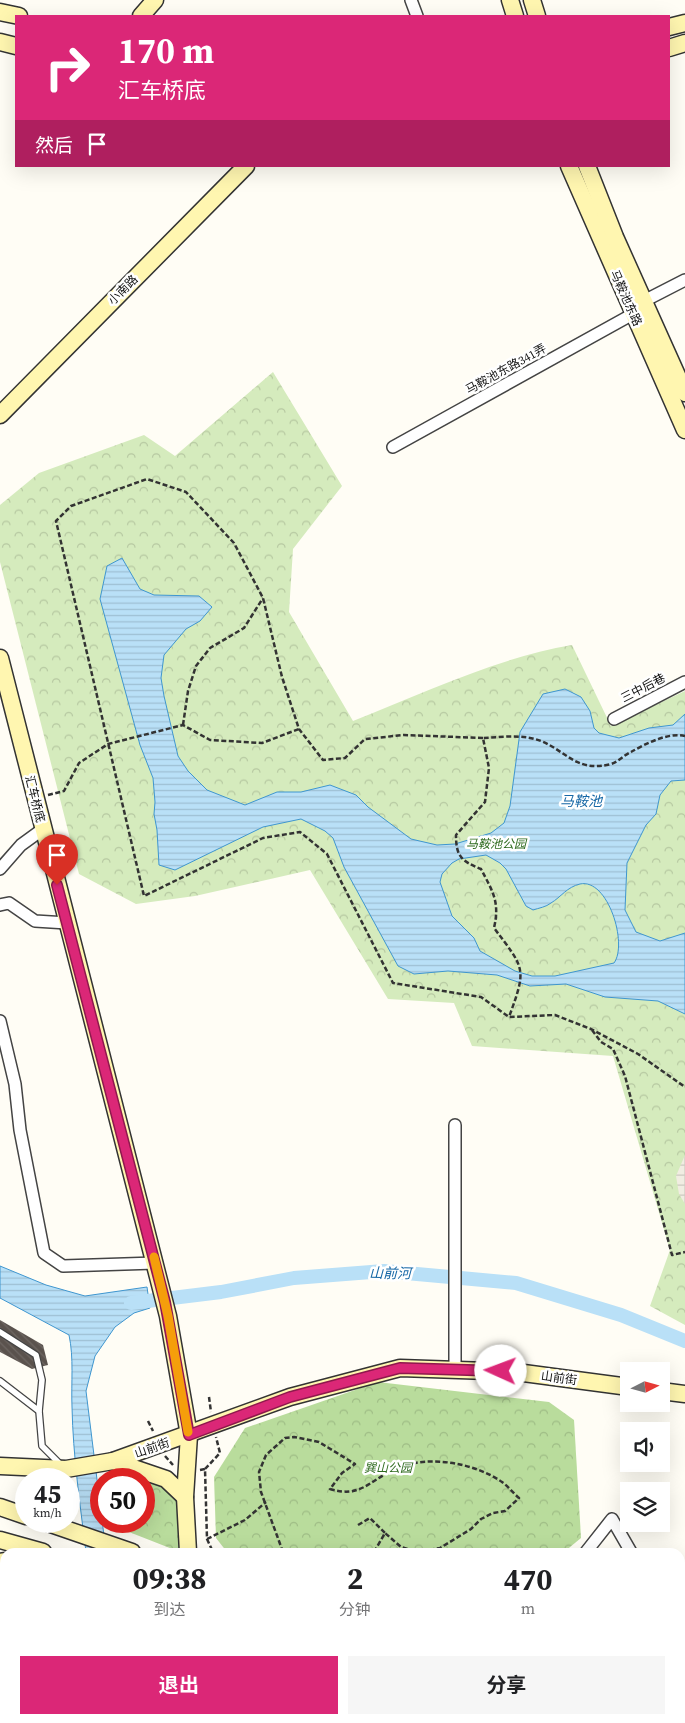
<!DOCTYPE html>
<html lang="zh">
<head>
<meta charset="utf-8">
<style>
	body { margin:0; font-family:"Source Serif 4","Noto Sans SC",serif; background:#f6f6f6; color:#202124; height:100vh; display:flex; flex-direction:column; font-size:19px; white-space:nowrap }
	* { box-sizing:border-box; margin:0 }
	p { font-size:16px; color:#757577 }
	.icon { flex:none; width:28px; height:28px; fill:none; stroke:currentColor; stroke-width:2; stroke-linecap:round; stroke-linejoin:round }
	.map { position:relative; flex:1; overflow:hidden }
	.drawer { position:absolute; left:0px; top:1548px; width:685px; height:176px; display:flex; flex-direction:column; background:#fff; border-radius:15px 15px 0 0; box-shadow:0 5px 20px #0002 }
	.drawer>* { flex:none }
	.banner { position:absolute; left:15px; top:15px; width:655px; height:152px; border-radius:0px; box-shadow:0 5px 20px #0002; background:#db2777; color:#fff; overflow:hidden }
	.needle { width:32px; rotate:84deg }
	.fabs { position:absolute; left:620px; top:1362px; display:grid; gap:10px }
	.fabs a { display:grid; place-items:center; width:50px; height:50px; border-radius:0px; background:#fff; box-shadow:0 5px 20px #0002; font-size:25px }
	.speed { position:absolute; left:15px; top:1468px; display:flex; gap:10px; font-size:25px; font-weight:700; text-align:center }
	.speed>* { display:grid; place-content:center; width:65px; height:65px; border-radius:50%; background:#fff; box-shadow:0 5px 20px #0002; line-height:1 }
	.speed small { font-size:12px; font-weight:400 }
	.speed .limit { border:8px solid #d22; background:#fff; color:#111 }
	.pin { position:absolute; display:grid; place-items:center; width:42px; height:42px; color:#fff; margin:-51px -21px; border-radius:50% 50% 50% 0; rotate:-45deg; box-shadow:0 0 5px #0007 }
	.pin .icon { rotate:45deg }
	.me { position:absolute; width:55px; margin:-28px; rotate:272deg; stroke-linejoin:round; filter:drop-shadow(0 0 4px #0008) }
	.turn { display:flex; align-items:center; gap:18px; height:105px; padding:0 20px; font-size:22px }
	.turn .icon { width:65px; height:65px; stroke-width:2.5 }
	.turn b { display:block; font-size:35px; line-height:42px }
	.then { display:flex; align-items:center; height:48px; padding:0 20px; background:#0003; gap:10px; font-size:19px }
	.eta { display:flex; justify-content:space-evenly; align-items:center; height:85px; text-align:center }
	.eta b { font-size:30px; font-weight:700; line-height:35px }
	.action { display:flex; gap:10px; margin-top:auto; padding:10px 20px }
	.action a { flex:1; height:58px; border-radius:0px; background:#db2777; color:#fff; font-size:20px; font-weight:700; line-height:58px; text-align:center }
	.action a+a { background:#f6f6f6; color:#202124 }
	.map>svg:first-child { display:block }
</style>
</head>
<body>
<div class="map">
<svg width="685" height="1723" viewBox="0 0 685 1723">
	<defs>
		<pattern id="forest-crowns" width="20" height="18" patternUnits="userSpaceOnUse" patternTransform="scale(1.25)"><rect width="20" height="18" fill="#b9dc9c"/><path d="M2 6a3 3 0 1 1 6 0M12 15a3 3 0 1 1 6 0" fill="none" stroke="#9ebc85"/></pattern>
		<pattern id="park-crowns" width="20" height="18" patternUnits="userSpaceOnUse" patternTransform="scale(1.25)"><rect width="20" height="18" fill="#d5ebbd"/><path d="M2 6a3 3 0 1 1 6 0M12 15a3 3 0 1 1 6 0" fill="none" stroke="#b6c8a1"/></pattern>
		<pattern id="plaza-grid" width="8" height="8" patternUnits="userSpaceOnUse" patternTransform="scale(1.25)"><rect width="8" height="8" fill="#f1ede2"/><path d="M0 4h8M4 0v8" fill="none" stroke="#cecac1"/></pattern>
		<pattern id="water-rules" width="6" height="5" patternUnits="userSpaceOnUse" patternTransform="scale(1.25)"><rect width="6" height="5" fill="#b9e0f7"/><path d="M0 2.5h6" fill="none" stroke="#9ebfd3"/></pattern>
		<pattern id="building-back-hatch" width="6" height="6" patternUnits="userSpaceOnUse" patternTransform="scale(1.25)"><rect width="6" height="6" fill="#5a524d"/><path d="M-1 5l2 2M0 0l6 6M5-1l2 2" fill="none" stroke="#6d6662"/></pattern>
	</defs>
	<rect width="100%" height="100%" fill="#fffdf5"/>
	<g fill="url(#forest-crowns)">
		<polygon points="378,1382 549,1402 574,1420 581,1538 564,1552 227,1552 216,1538 214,1477 245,1428"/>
		<polygon points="135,1471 178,1494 180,1552 101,1521 144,1521 144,1479 108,1479"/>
	</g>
	<path fill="url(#park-crowns)" d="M273 372 342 486 293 549 289 612 353 721C424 693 496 658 572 645L611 726 685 691V1325L650 1306 670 1250 613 1056 472 1046 454 1003 388 999 310 870 195 896 136 904 79 874 0 562V505L39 473 144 435 175 456Z"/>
	<polygon fill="url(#plaza-grid)" points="685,1155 685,1204 679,1194 676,1176"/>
	<g fill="url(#water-rules)" stroke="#3f96cf" fill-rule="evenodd">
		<path d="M122 558 140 589 154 595 199 596 212 607 200 621 186 629 164 655 161 678 164 696 178 756 188 771 207 790 245 805 277 792H301L330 785 356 795 368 807 411 839 437 845 455 844 491 833 504 823 510 806 520 732 543 694 565 689 581 697 590 711 594 728 599 733 619 738 649 728 673 725 685 714V780L671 781 660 795 656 814 646 825 627 863 625 910 636 932 660 941 685 933V1014L658 1001 605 997 566 984 530 986 497 975 448 971 414 974 398 966 344 867 333 838 325 831 301 819 263 827 175 870 159 865 157 830 154 814 155 802 153 778 140 745 100 599 107 566ZM486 855 500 863 506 869 526 906 533 910C539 908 546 907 551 903 561 897 567 887 580 884 608 878 628 944 614 963L555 976H532L515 971 480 951 474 938 452 916 440 882 442 874 452 863 459 859Z"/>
		<path d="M0 1266 46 1285 85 1296 147 1287 150 1308 134 1313 115 1327 95 1356 86 1391 106 1552H86C80 1504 73 1456 72 1407 71 1383 74 1358 69 1335L0 1298Z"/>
		<polygon points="103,1719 131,1719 131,1723 102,1723"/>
	</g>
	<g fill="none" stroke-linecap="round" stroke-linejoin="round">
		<polyline stroke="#b9e0f7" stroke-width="14" points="131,1303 221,1292 294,1278 384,1271 516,1283 621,1315 685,1341"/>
	</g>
	<polygon fill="url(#building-back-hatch)" points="0,1320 43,1345 48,1365 32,1369 0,1352"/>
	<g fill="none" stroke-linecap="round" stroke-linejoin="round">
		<g stroke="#444" stroke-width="8">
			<g id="lane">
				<polyline points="0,1332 36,1355 42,1380 39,1411"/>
				<polyline points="0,1381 39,1411 42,1446 62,1466"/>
			</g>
		</g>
		<g stroke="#444" stroke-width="14">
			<g id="street">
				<polyline points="411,0 417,16"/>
				<polyline points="644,301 685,280"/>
				<polyline points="393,447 633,314"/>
				<polyline points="614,719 685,682"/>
				<polyline points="0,869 21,845 43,829"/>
				<polyline points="0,905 9,903 35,921 67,923"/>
				<polyline points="0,1021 15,1084 20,1130 44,1253 63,1266 155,1263"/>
				<polyline points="455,1370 455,1125"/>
				<polyline points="586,1552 612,1519 631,1552"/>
				<polyline points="680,1588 685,1588"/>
				<polyline points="206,1719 206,1723"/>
			</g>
		</g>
		<g stroke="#333" stroke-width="19">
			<g id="secondary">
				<polyline points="510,0 515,16"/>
				<polyline points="532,0 537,16"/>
				<polyline points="0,12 19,16"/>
				<polyline points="141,16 155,0"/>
				<polyline points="669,27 685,23"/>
				<polyline points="0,42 16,46"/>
				<polyline points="669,48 685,43"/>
				<polyline points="569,166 685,430"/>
				<polyline points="587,166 615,237 685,393"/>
				<polyline points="0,415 246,166"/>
				<polyline points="0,658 168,1316 189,1435 185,1497 188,1552"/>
				<polyline points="661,1391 685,1394"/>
				<polyline points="113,1461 166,1479 185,1497"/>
				<polyline points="0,1466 66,1469 113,1461 290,1397 400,1368 516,1372 629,1387"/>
				<polyline points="0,1507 26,1516"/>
				<polyline points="42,1521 132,1552"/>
				<polyline points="0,1540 43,1552"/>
				<polyline points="0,1562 5,1561"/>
				<polyline points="680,1710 685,1711"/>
				<polyline points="515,1719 527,1723"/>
				<polyline points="648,1719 648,1723"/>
			</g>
		</g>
		<g stroke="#333" stroke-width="2.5" stroke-dasharray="5 2.5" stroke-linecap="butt">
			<polyline points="183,725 188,691 196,666 210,648 244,628 263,598"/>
			<path d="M685 736C668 732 645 744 631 752 624 755 618 762 611 764 577 773 566 751 541 741 523 734 502 737 483 738L489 768 485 802 456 835C456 856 461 861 481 869 493 892 500 902 494 928 525 969 527 968 509 1017L555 1015 591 1029 638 1054 685 1087"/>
			<polyline points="483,738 404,735 365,739 345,758 323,760 299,729 282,677 263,598 234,543 186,492 147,479 71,506 56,521 144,896 263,838 300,832 327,854 393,983 481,997 509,1017"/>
			<polyline points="48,795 64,791 79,763 108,744 183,725 210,740 262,743 299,729"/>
			<polyline points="592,1030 601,1042 613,1049 625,1076 672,1255 685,1252"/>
			<polyline points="209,1397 211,1412"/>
			<polyline points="148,1421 153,1431"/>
			<polyline points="165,1456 173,1465"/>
			<polyline points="205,1469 220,1453 216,1437"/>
			<polyline points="200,1470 205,1469 207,1539 213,1552"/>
			<polyline points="358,1525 370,1518 385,1533"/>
			<polyline points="207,1539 245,1520 266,1502"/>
			<path d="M283 1552 261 1492 259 1472 266 1455 285 1438 294 1437 319 1442 355 1464 342 1473 330 1489C360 1498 368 1482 393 1470 425 1454 473 1462 502 1482 508 1486 513 1493 519 1498L505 1511 493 1513 481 1519 471 1529 440 1548 418 1552"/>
			<polyline points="374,1552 385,1533 401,1547 418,1552"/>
			<polyline points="0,1579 5,1579"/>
		</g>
		<use href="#lane" stroke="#fff" stroke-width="5.5"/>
		<use href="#street" stroke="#fff" stroke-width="11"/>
		<use href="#secondary" stroke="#fff6b0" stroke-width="16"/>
	</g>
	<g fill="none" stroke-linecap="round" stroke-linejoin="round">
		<g stroke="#8e194d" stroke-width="12">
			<polyline id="route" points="57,885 165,1302 189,1435 290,1397 400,1368 501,1371"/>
		</g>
		<use href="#route" stroke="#db2777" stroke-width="9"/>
		<polyline stroke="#f59e0b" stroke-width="9" points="154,1257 168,1316 188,1432"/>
	</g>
	<g text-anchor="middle" stroke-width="5" stroke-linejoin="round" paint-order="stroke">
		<g font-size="12" fill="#111" stroke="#fff">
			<text transform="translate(123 290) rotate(-45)" y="4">小南路</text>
			<text transform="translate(626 298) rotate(66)" y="4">马鞍池东路</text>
			<text transform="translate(506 369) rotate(-29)" y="4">马鞍池东路341弄</text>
			<text transform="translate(643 688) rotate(-27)" y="4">三中后巷</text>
			<text transform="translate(35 799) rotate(76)" y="4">汇车桥底</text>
			<text transform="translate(559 1378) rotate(8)" y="4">山前街</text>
			<text transform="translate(152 1448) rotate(-19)" y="4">山前街</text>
		</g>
		<g font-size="12" font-style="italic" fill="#2f6b1f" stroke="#fff">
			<text x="496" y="848">马鞍池公园</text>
			<text x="388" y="1472">巽山公园</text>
		</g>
		<g font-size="14" font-style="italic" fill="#1768a6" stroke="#fff">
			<text x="581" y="806">马鞍池</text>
			<text transform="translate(390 1273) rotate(1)" y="5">山前河</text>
		</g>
	</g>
</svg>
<div class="fabs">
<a><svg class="needle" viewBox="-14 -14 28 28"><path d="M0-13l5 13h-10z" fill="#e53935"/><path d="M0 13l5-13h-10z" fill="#757577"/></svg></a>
<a><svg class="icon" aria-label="sound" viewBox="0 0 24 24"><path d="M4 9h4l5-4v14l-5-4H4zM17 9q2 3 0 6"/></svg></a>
<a><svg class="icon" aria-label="layers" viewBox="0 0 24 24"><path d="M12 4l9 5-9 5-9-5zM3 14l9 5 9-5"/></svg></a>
</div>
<div class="speed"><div>45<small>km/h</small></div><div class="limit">50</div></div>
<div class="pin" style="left:57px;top:885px;background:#d93025"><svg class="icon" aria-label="arrive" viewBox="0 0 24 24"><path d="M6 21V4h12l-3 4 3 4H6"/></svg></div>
<svg class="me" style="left:501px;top:1371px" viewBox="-20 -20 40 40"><circle r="19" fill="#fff"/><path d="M0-13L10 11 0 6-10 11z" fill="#db2777"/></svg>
<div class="banner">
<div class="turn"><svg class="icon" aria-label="right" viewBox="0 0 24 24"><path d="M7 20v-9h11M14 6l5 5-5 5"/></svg><div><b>170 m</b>汇车桥底</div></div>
<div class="then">然后<svg class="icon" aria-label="arrive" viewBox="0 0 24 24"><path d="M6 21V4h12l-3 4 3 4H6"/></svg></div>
</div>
<section class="drawer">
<div class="eta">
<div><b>09:38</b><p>到达</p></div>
<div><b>2</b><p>分钟</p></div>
<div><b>470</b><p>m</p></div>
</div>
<div class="action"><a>退出</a><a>分享</a></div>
</section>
</div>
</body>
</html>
